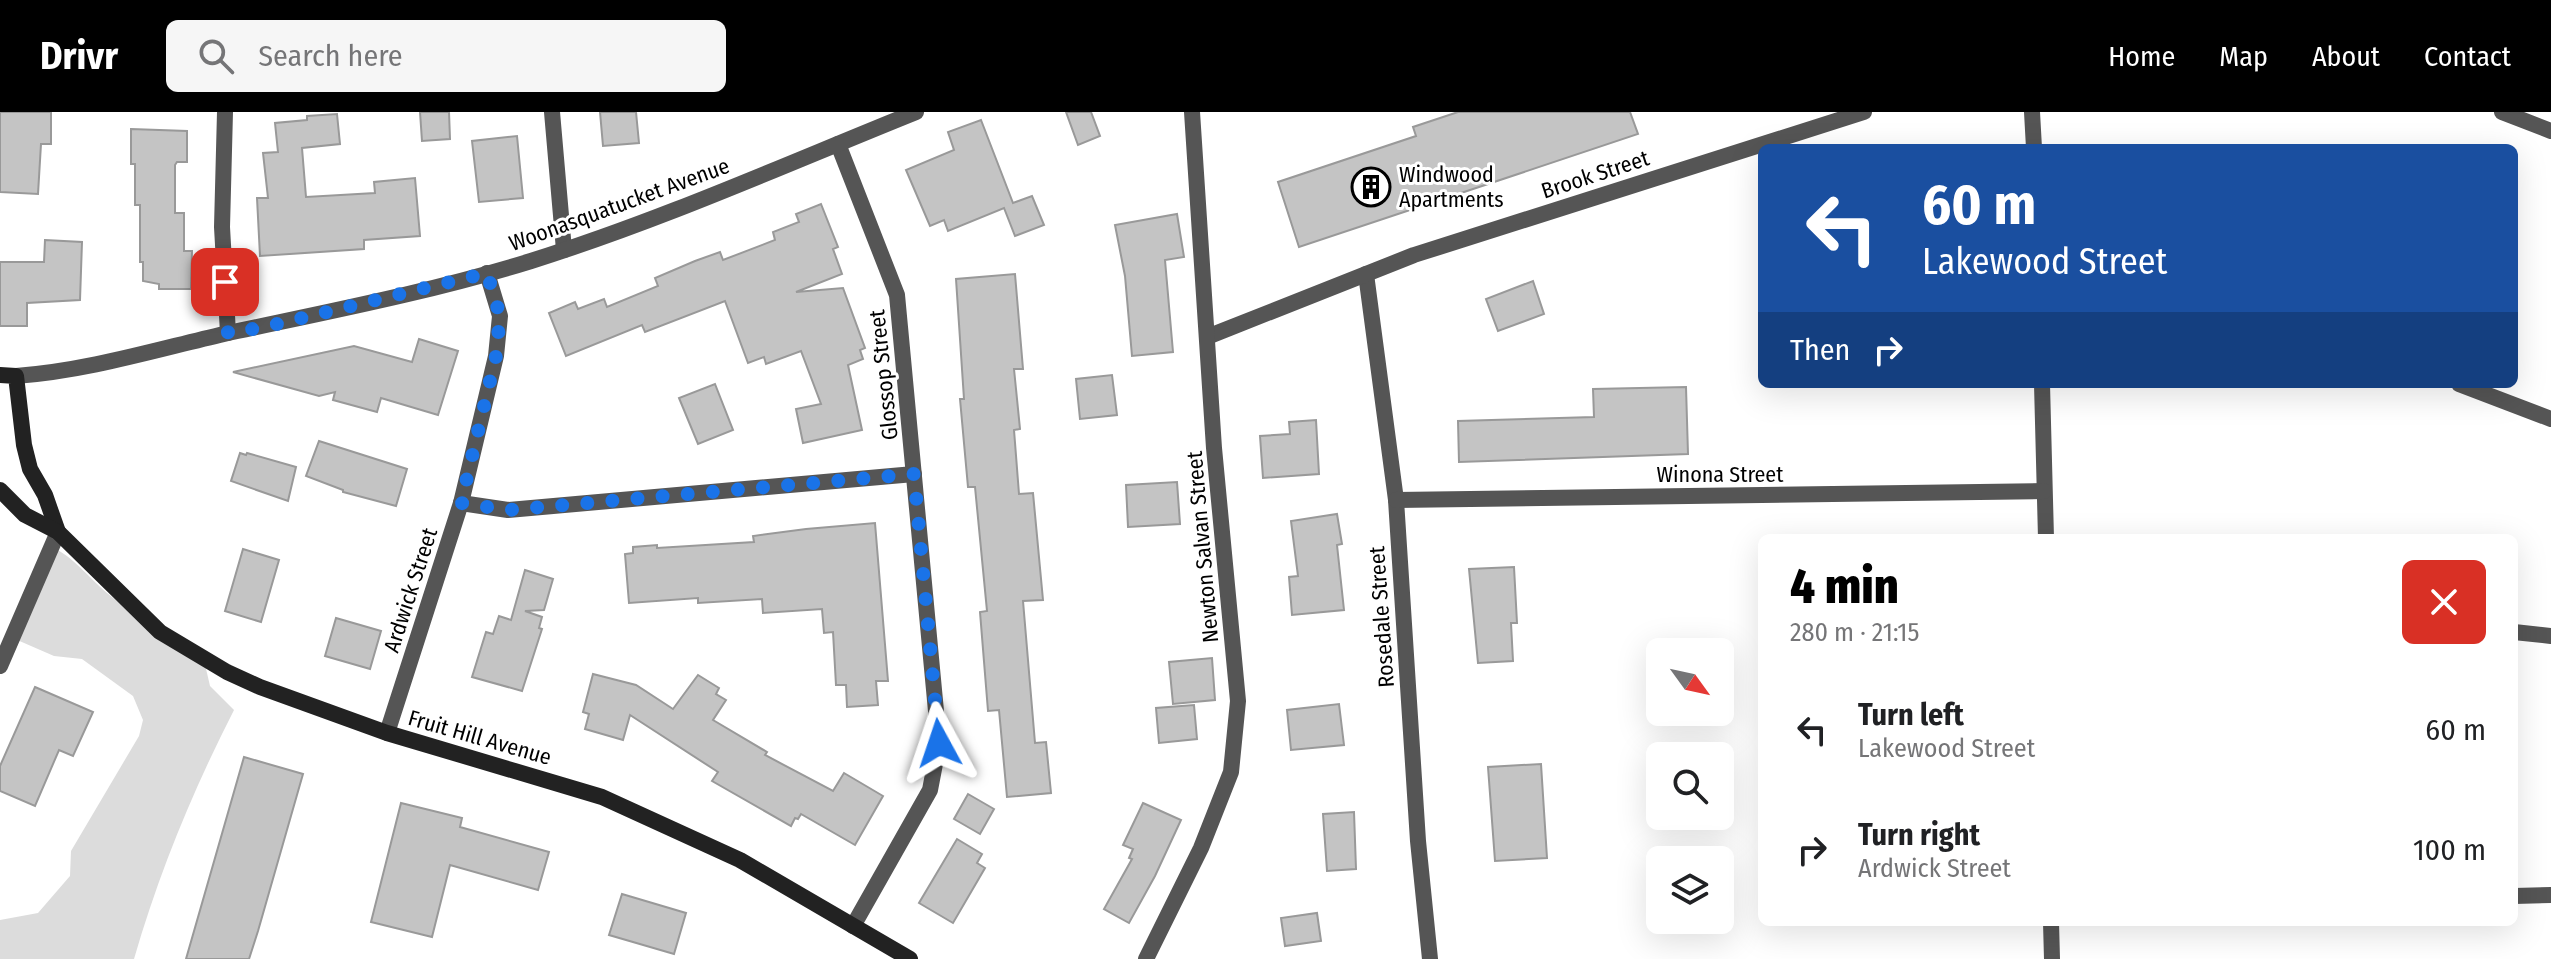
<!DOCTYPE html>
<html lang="en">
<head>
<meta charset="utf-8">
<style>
	body { margin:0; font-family:"Fira Sans Condensed",sans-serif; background:#f6f6f6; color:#202124; height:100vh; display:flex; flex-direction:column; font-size:30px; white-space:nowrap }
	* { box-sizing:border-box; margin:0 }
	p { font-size:26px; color:#757577 }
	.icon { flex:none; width:44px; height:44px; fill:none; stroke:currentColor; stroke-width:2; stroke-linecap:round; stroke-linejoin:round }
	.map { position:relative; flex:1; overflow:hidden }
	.sheet { position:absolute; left:1758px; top:422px; width:760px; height:392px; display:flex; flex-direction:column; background:#fff; border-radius:12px; box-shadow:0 8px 32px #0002 }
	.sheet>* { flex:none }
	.hud { position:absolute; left:1758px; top:32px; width:760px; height:244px; border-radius:12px; box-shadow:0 8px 32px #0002; background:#1a4fa0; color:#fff; overflow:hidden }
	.needle { width:52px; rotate:123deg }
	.buttons { position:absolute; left:1646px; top:526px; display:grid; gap:16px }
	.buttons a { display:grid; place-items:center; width:88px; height:88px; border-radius:12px; background:#fff; box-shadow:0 8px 32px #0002; font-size:40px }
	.pin { position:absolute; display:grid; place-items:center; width:68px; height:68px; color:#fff; margin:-34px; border-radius:16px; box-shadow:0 4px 12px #0006 }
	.me { position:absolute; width:88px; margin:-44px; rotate:355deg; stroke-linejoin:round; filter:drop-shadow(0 0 6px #0008) }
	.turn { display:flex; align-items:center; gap:28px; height:168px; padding:0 32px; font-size:36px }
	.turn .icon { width:104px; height:104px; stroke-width:2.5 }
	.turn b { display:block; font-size:56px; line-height:68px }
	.then { display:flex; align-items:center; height:76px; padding:0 32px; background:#0003; gap:16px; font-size:30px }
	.round { display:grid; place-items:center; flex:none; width:84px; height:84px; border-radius:12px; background:#f6f6f6 }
	.overview { display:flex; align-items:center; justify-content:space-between; height:136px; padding:0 32px }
	h1 { font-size:48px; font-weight:800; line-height:60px; color:#000 }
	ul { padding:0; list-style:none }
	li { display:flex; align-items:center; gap:24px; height:120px; padding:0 32px }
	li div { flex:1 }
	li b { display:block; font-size:30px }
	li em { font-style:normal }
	header { display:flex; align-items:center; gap:48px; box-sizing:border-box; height:112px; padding:0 40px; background:#000; color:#fff }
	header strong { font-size:38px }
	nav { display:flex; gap:44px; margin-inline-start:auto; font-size:28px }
	.search { width:560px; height:72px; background:#f6f6f6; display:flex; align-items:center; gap:20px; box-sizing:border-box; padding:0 28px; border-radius:12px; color:#757577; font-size:30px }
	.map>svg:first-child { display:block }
</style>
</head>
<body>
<header>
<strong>Drivr</strong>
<div class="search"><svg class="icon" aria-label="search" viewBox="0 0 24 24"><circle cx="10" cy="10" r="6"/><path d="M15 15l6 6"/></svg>Search here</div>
<nav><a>Home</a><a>Map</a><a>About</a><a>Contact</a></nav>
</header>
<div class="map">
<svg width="2551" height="847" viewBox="0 0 2551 847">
	<rect width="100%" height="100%" fill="#fff"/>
	<path fill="#dcdcdc" d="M50 434C74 445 87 464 107 481 137 506 170 528 204 548L210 574 234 598C193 678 159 761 134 847H0V808L38 801 70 764 71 739 139 624 143 608 133 584 82 547 54 544 8 524Z"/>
	<g fill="#c4c4c4" stroke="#999" stroke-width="2">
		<polygon points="0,0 51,0 51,32 41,32 38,82 0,80"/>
		<polygon points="420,0 449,0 450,27 422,29"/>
		<polygon points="600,0 636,0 639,31 603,34"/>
		<polygon points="1066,0 1091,0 1100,24 1078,33"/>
		<polygon points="1458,0 1630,0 1638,22 1299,135 1278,70 1416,24 1413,15"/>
		<polygon points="337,2 340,32 302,36 306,85 375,81 374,70 415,66 420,124 364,128 364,137 260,144 257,86 268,86 263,41 278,40 275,11 307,8 307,4"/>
		<polygon points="981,8 1013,91 1032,84 1044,113 1015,124 1004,96 948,119 944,108 930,114 906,58 954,38 948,20"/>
		<polygon points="131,17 187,19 187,50 177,50 175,53 175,101 184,101 184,139 192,139 191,177 159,177 159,172 143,169 143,150 140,150 140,93 135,93 135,52 131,52"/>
		<polygon points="517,24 523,86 479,90 472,29"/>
		<polygon points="821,92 838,135 833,137 842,162 796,180 843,176 865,236 860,238 863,247 848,253 862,318 803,331 796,297 821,292 801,239 766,252 764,245 748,251 725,189 645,220 642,213 566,244 549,201 575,190 578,197 604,187 607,195 658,174 655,166 695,149 720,140 723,148 775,128 773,120 799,110 796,102"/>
		<polygon points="1177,102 1184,145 1165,148 1173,240 1132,244 1125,164 1115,113"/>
		<polygon points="45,128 82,130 80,188 27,191 27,214 0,214 0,150 44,150"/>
		<polygon points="1015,162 1023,257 1014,257 1020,317 1014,318 1019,382 1033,381 1043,488 1023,489 1035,631 1046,630 1051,681 1007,685 999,598 988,599 980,500 987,499 975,375 968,375 960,287 964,287 956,167"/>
		<polygon points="1533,169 1544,202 1498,219 1486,187"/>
		<polygon points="419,227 458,239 438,303 381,286 377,300 333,288 335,280 319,284 233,260 354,234 412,250"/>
		<polygon points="1112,263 1117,303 1080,307 1076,267"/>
		<polygon points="715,272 733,318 698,332 679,286"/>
		<polygon points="1686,275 1688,342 1459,350 1458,309 1594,305 1593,277"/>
		<polygon points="1316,308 1319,362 1263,366 1260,324 1290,322 1289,310"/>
		<polygon points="319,329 407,357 396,394 343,380 343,378 306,364"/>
		<polygon points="240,341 246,343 247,341 296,355 288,389 231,369"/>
		<polygon points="1177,370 1180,412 1128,415 1126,373"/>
		<polygon points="1337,402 1342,432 1337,433 1344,498 1292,503 1289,465 1298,464 1291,409"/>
		<polygon points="875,411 888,569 876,569 878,593 847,595 846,573 836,573 833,520 824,521 822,497 763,501 762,487 698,491 698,486 629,491 625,442 633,441 633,435 657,433 657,436 754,430 753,424 806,417"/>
		<polygon points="243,437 279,448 261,510 225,499"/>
		<polygon points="1514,455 1517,511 1511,511 1513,549 1478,551 1469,457"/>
		<polygon points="525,458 553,467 544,498 525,499 542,505 539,516 542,517 522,579 472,565 486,520 493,522 499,504 511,508"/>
		<polygon points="336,506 381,519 370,557 325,544"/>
		<polygon points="1212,546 1215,588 1173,592 1169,550"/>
		<polygon points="593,562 636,573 673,597 698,563 719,576 716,582 726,588 713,608 767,640 765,643 833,679 844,661 883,684 855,733 801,702 798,707 795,706 791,714 712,669 718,660 630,603 623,628 585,617 589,602 583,600"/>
		<polygon points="35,575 93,600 73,644 59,638 35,694 0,679 0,654"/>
		<polygon points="1339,592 1344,633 1291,638 1287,598"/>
		<polygon points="1194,593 1197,627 1159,631 1156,596"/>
		<polygon points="244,645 303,662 258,819 249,847 186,847"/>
		<polygon points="1541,652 1547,746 1495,749 1488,655"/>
		<polygon points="968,682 994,697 980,722 954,707"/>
		<polygon points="401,691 462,706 460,715 549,740 538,778 450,753 432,825 371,810"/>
		<polygon points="1143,691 1181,708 1155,764 1129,811 1104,797 1132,747 1129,746 1133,737 1123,733"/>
		<polygon points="1354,700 1356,757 1327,759 1323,702"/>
		<polygon points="957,727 982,742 977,751 985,756 953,811 919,791"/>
		<polygon points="622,782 686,801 674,842 609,823"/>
		<polygon points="1317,801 1321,829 1285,834 1281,806"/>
	</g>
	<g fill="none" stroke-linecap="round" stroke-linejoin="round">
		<g stroke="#555" stroke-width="16">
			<polyline points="225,0 222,115 228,221"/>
			<polyline points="552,0 564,138"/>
			<polyline points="2032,0 2034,36"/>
			<polyline points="2502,0 2551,19"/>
			<polyline points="838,32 897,183 939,631 930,678 853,814"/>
			<polyline points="1366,162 1396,388 1418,729 1430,847"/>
			<polyline points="1207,225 1414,143 1864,0"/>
			<polyline points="2042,272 2046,426"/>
			<polyline points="2459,272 2551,307"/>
			<polyline points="1396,388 2044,379"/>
			<polyline points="461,391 508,398 914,362"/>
			<polyline points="2514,520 2551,524"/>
			<polyline points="0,554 58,420"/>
			<polyline points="387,621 461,391 496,244 500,204 487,161"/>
			<polyline points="2514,784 2551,783"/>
			<polyline points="2051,810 2052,847"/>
			<polyline points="1146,847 1201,736 1231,660 1238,589 1214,336 1192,0"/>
		</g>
		<path stroke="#555" stroke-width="16" d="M16 264C86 259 155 238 224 222 326 200 431 180 531 149 662 108 789 51 916 0"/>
		<g stroke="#222" stroke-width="16">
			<polyline points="0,263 16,264 24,333 30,357 45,383 58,420"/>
			<polyline points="0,378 25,403 58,420 160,520 227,560 260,575 387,621 602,685 740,748 910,847"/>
		</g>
	</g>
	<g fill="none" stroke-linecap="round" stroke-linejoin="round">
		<polyline stroke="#1a73e8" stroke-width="14" stroke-dasharray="0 25.2" points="225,170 228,221 265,215 487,161 500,204 496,244 461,391 508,398 914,362 939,631"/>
	</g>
	<defs>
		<g id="building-ring" transform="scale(2)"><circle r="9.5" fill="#fff" stroke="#000" stroke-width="1.5"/><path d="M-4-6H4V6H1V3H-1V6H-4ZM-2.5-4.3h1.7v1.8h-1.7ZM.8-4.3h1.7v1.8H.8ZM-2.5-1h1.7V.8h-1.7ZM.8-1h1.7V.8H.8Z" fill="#000"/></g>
	</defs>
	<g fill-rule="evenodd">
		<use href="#building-ring" x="1371" y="75"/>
	</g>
	<g text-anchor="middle" stroke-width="6" stroke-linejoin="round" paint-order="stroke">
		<g font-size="22" fill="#000" stroke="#fff" text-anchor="start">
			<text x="1399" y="70">Windwood<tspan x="1399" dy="25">Apartments</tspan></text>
		</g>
		<g font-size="22" fill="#000" stroke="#fff">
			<text transform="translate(1595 62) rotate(-18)" y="8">Brook Street</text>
			<text transform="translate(619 92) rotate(-20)" y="8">Woonasquatucket Avenue</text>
			<text transform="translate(883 263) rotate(-96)" y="8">Glossop Street</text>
			<text x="1720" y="370">Winona Street</text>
			<text transform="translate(1202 435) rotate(-95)" y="8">Newton Salvan Street</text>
			<text transform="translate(410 478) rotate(-72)" y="8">Ardwick Street</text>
			<text transform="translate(1381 505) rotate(-94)" y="8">Rosedale Street</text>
			<text transform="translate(480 625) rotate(16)" y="8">Fruit Hill Avenue</text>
		</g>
	</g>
</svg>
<div class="buttons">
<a><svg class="needle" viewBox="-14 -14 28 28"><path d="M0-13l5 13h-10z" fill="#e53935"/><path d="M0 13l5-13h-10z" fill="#757577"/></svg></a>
<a><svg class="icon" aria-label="search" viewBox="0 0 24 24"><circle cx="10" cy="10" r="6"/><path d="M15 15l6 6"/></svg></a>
<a><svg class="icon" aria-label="layers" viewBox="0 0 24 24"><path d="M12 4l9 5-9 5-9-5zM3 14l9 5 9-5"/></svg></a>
</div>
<div class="pin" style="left:225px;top:170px;background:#d93025"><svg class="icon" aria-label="arrive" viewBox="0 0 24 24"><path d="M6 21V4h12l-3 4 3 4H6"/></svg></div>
<svg class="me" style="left:939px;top:631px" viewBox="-20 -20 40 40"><path d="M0-17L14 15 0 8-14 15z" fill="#1a73e8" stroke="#fff" stroke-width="4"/></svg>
<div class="hud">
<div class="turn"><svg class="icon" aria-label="left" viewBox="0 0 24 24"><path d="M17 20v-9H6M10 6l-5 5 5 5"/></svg><div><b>60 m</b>Lakewood Street</div></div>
<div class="then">Then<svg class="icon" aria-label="right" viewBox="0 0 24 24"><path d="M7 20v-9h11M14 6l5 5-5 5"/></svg></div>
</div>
<section class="sheet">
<div class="overview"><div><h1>4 min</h1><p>280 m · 21:15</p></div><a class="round" style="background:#d93025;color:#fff"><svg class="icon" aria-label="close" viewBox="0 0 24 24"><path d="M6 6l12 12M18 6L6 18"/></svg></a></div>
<ul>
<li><svg class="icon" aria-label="left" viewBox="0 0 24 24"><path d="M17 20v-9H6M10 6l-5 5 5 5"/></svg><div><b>Turn left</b><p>Lakewood Street</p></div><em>60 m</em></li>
<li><svg class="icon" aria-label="right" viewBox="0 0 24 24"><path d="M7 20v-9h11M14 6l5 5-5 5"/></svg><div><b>Turn right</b><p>Ardwick Street</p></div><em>100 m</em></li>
</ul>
</section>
</div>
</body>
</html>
